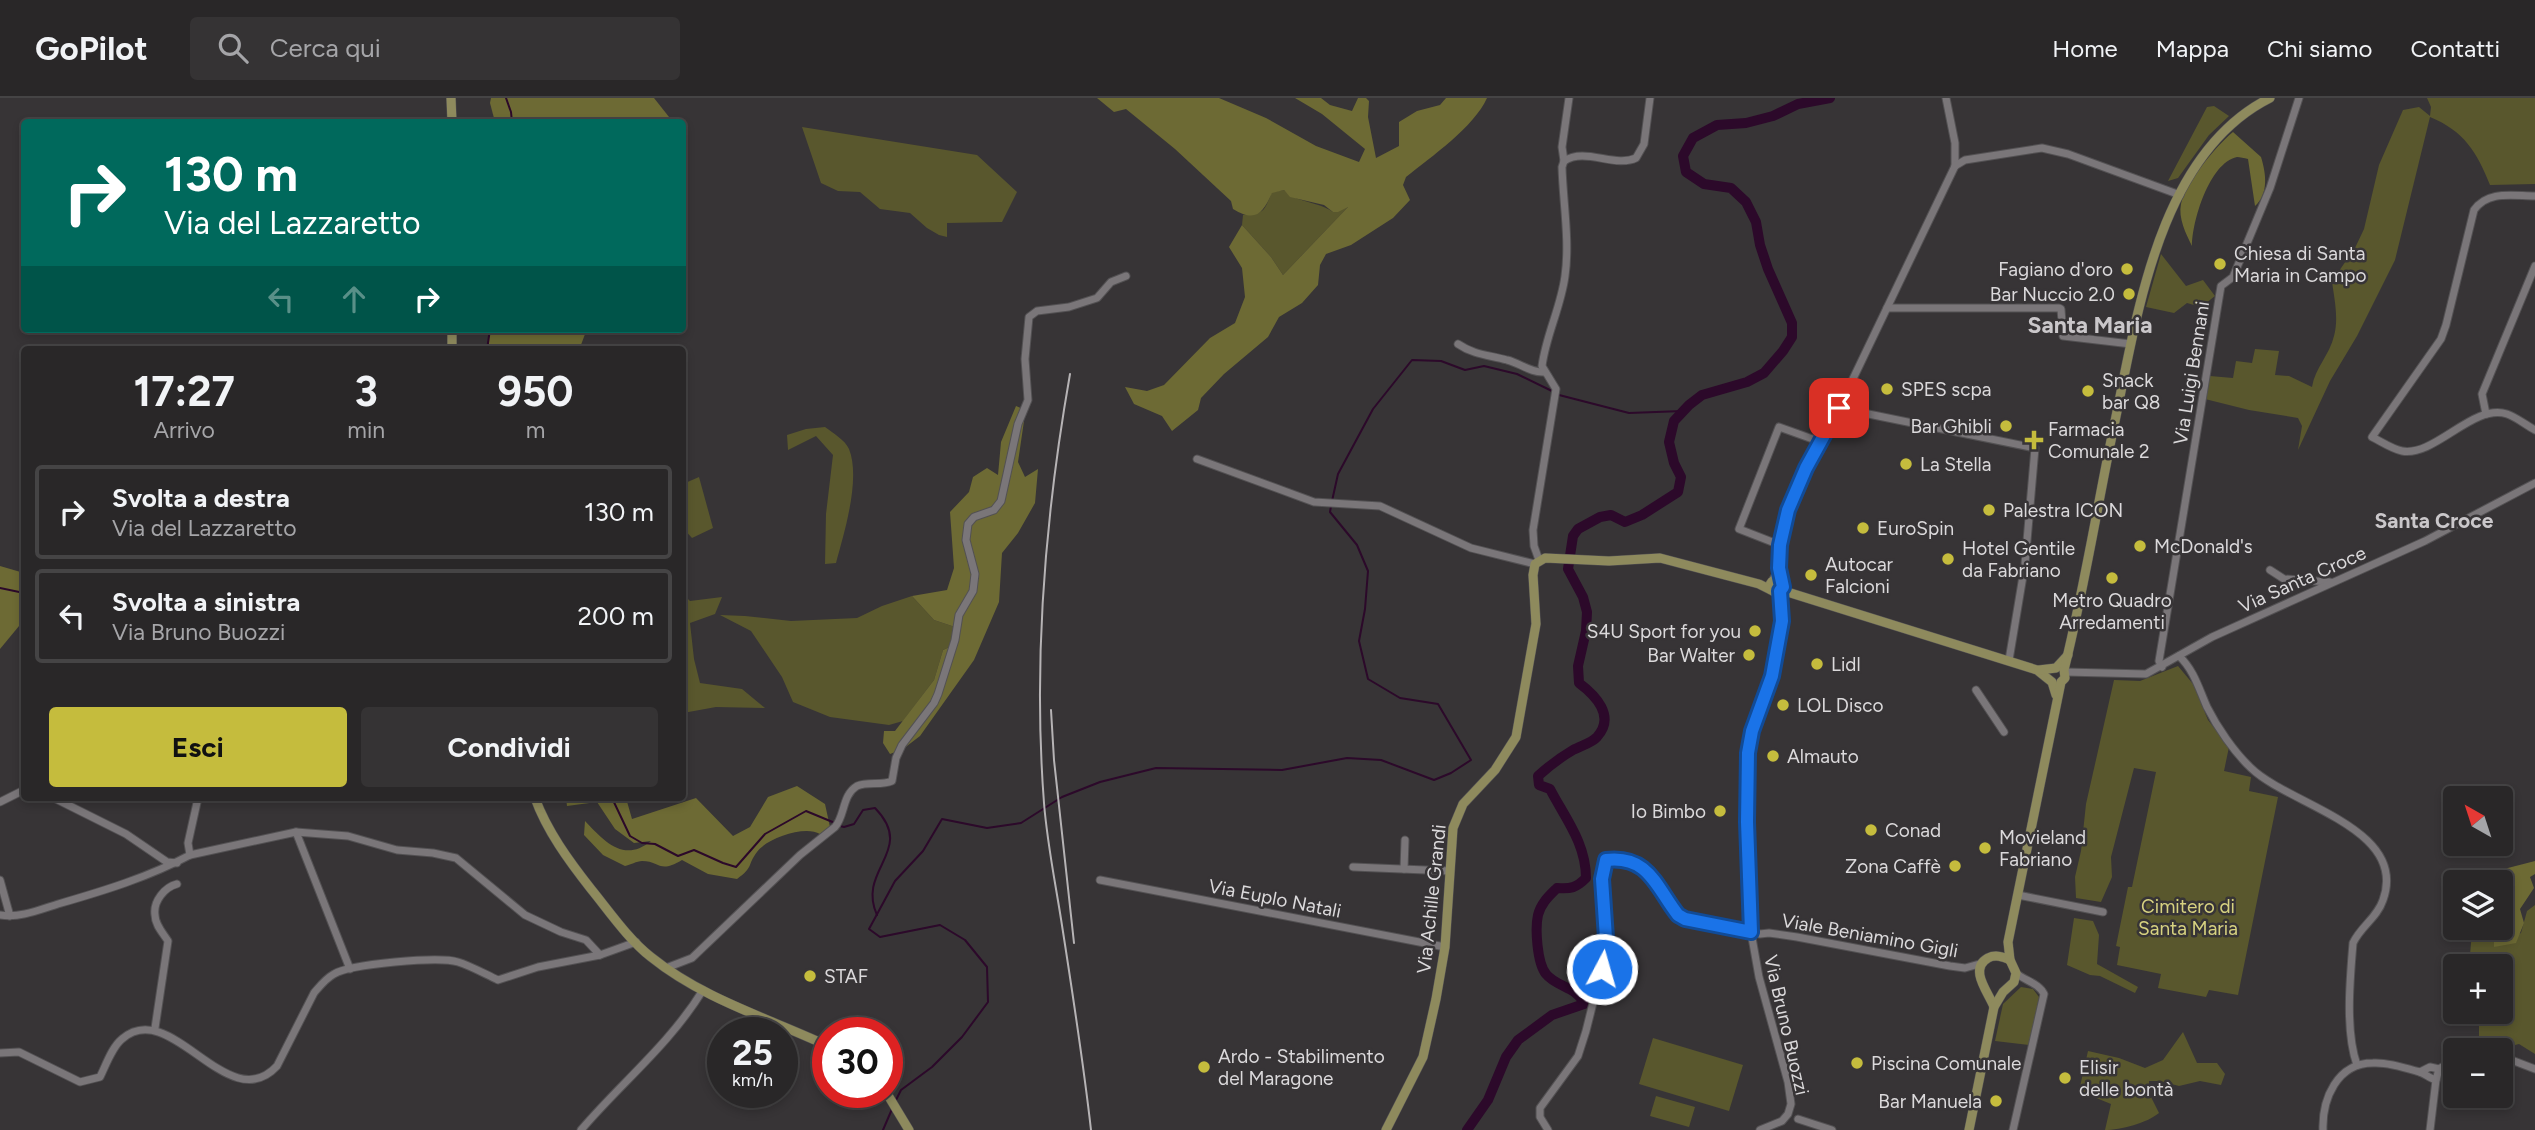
<!DOCTYPE html>
<html lang="it">
<head>
<meta charset="utf-8">
<style>
	body { margin:0; font-family:Figtree,sans-serif; background:#353334; color:#f1f3f6; height:100vh; display:flex; flex-direction:column; font-size:26px; white-space:nowrap }
	* { box-sizing:border-box; margin:0 }
	p { font-size:23px; color:#a5a5a8 }
	.icon { flex:none; width:38px; height:38px; fill:none; stroke:currentColor; stroke-width:2; stroke-linecap:round; stroke-linejoin:round }
	.map { position:relative; flex:1; overflow:hidden }
	.sheet { position:absolute; left:21px; top:248px; width:665px; height:455px; display:flex; flex-direction:column; background:#292728; border-radius:7px; box-shadow:0 4px 10px #0003,0 0 0 2px #454445 }
	.sheet>* { flex:none }
	.top-card { position:absolute; left:21px; top:21px; width:665px; height:214px; border-radius:7px; box-shadow:0 4px 10px #0003,0 0 0 2px #454445; background:#00695c; color:#fff; overflow:hidden }
	.needle { width:46px; rotate:321deg }
	.tools { position:absolute; left:2443px; top:688px; display:grid; gap:14px }
	.tools a { display:grid; place-items:center; width:70px; height:70px; border-radius:7px; background:#292728; box-shadow:0 4px 10px #0003,0 0 0 2px #454445; font-size:35px }
	.speed { position:absolute; left:707px; top:919px; display:flex; gap:14px; font-size:35px; font-weight:700; text-align:center }
	.speed>* { display:grid; place-content:center; width:91px; height:91px; border-radius:50%; background:#292728; box-shadow:0 4px 10px #0003,0 0 0 2px #454445; line-height:1 }
	.speed small { font-size:18px; font-weight:400 }
	.speed .limit { border:10px solid #d22; background:#fff; color:#111 }
	.pin { position:absolute; display:grid; place-items:center; width:60px; height:60px; color:#fff; margin:-30px; border-radius:14px; box-shadow:0 4px 10px #0006 }
	.me { position:absolute; width:77px; margin:-38px; rotate:6deg; stroke-linejoin:round; filter:drop-shadow(0 0 5px #0008) }
	.turn { display:flex; align-items:center; gap:24px; height:147px; padding:0 28px; font-size:32px }
	.turn .icon { width:91px; height:91px; stroke-width:2.5 }
	.turn b { display:block; font-size:49px; line-height:60px }
	.lanes { display:flex; align-items:center; height:66px; padding:0 28px; background:#0003; justify-content:center; gap:35px; direction:ltr }
	.lanes .off { opacity:.35 }
	.eta { display:flex; justify-content:space-evenly; align-items:center; height:119px; text-align:center }
	.eta b { font-size:42px; font-weight:700; line-height:49px }
	.primary-button { display:flex; gap:14px; margin-top:auto; padding:14px 28px }
	.primary-button a { flex:1; height:80px; border-radius:7px; background:#c5bc3d; color:#111; font-size:28px; font-weight:700; line-height:80px; text-align:center }
	.primary-button a+a { background:#353334; color:#f1f3f6 }
	ul { padding:0; list-style:none }
	li { display:flex; align-items:center; gap:21px; height:94px; margin:0 14px 10px; padding:0 14px; border:4px solid #454445; border-radius:7px }
	li div { flex:1 }
	li b { display:block; font-size:26px }
	li em { font-style:normal }
	header { display:flex; align-items:center; gap:42px; box-sizing:border-box; height:98px; padding:0 35px; background:#292728; border-bottom:2px solid #454445 }
	header strong { font-size:33px }
	nav { display:flex; gap:38px; margin-inline-start:auto; font-size:24px }
	.search { width:490px; height:63px; background:#353334; display:flex; align-items:center; gap:18px; box-sizing:border-box; padding:0 24px; border-radius:7px; color:#a5a5a8; font-size:26px }
	.map>svg:first-child { display:block }
</style>
</head>
<body>
<header>
<strong>GoPilot</strong>
<div class="search"><svg class="icon" aria-label="search" viewBox="0 0 24 24"><circle cx="10" cy="10" r="6"/><path d="M15 15l6 6"/></svg>Cerca qui</div>
<nav><a>Home</a><a>Mappa</a><a>Chi siamo</a><a>Contatti</a></nav>
</header>
<div class="map">
<svg width="2535" height="1032" viewBox="0 0 2535 1032">
	<rect width="100%" height="100%" fill="#373436"/>
	<g fill="#59572d">
		<path d="M2427 0H2535V86L2490 87C2477 54 2464 33 2430 19L2395 162 2357 238 2330 283 2298 352 2302 328 2298 320 2249 312 2205 301 2210 278 2233 280 2236 263 2252 265 2255 251 2279 253 2275 277 2289 278 2312 289C2315 270 2330 256 2334 238 2339 220 2334 200 2332 183L2355 150 2364 131 2379 67 2403 12 2419 9 2430 18 2431 9Z"/>
		<polygon points="2214,8 2229,18 2209,37 2178,80 2168,83 2207,9"/>
		<polygon points="802,29 977,57 1017,94 1002,124 947,125 947,139 939,137 927,130 910,115 880,111 860,94 838,93 821,85"/>
		<path d="M1284 92C1296 105 1318 103 1333 114L1350 107 1283 177 1271 159 1242 127 1243 117C1265 116 1264 113 1272 94Z"/>
		<polygon points="2161,156 2186,188 2203,182 2215,198 2201,209 2187,205 2174,215 2146,209"/>
		<path d="M825 329C833 335 845 342 849 351 861 381 844 435 836 465L825 466 826 416 833 357 816 338 788 352 787 337 806 331Z"/>
		<polygon points="699,379 713,430 692,440 683,430 683,386"/>
		<polygon points="683,496 690,503 722,499 715,516 690,525 694,561 700,585 742,591 765,610 716,609 683,615"/>
		<polygon points="912,498 934,522 958,530 954,547 943,552 934,582 903,623 889,627 830,619 793,604 782,579 751,533 720,517 745,518 791,523 857,520 882,508"/>
		<polygon points="2178,568 2193,586 2208,622 2229,649 2224,673 2251,679 2249,693 2278,699 2238,897 2209,892 2206,899 2158,890 2161,876 2117,867 2120,849 2116,848 2128,789 2132,789 2156,674 2134,670 2111,759 2112,779 2101,804 2076,800 2075,779 2081,753 2086,706 2114,582 2140,583"/>
		<polygon points="2535,807 2535,956 2519,946 2499,951 2479,948 2479,923 2464,914 2501,914 2501,868 2469,868 2472,834 2483,830 2494,830 2494,849 2521,835 2527,813"/>
		<polygon points="2074,820 2093,823 2099,837 2097,866 2138,889 2135,895 2100,878 2090,877 2067,867"/>
		<polygon points="2021,889 2033,891 2039,899 2029,947 1995,943 2003,906"/>
		<path d="M2183 934 2197 965H2217L2225 976 2221 987 2200 983 2179 988 2160 983H2149V995L2159 1015C2147 1025 2121 1032 2105 1032L2111 1006 2079 993 2088 953 2119 960 2145 970 2163 962Z"/>
		<polygon points="1653,940 1743,967 1729,1013 1639,986"/>
		<polygon points="1656,998 1695,1009 1689,1029 1650,1018"/>
	</g>
	<g fill="#6d6a34">
		<polygon points="491,0 654,0 673,24 495,24 490,5"/>
		<path d="M1097 0H1219L1266 20 1316 48 1359 64 1365 51 1322 16 1295 0H1321L1330 7 1352 13 1358 0H1366L1369 3 1368 19 1376 60 1399 48V24L1417 13 1440 7 1446 0H1487C1474 29 1431 59 1406 79L1403 87 1410 102 1393 120 1351 147 1326 156 1320 167 1318 187 1302 205 1279 219 1268 239 1224 276 1201 300 1198 312 1172 333 1162 318 1134 306 1125 289 1147 293 1164 287 1210 240 1235 225 1245 199 1242 170 1229 149 1242 127 1271 159 1283 177 1348 109 1338 114H1333L1324 107 1290 99 1284 92 1272 95C1263 115 1256 125 1233 111L1231 103 1175 51 1126 11 1114 14Z"/>
		<path d="M2233 34 2261 59C2266 75 2269 96 2255 108L2248 61C2244 60 2240 59 2237 59 2209 65 2192 124 2192 148 2186 136 2178 120 2181 106 2186 84 2216 48 2233 34Z"/>
		<polygon points="488,231 587,231 579,252 489,252"/>
		<polygon points="1016,308 1023,311 1024,323 1018,364 1025,379 1038,371 1035,405 1018,435 1002,455 999,504 974,562 920,638 903,651 890,656 883,645 884,633 895,633 934,582 943,552 954,547 958,530 934,522 912,498 947,492 954,470 950,414 969,394 973,379 987,370 998,377 1001,344"/>
		<polygon points="0,468 24,475 24,522 0,551"/>
		<path d="M797 688 825 706 830 729 820 736C805 727 767 740 757 754 747 767 754 769 737 781L708 776 682 762C659 776 660 763 642 763 637 763 630 767 625 768L603 757 584 737 585 723C605 744 624 765 651 743L634 745 615 731 597 704 567 708 566 700H626L632 721 696 700 733 738 750 729 768 699Z"/>
		<polygon points="2535,763 2535,776 2530,779 2534,790 2520,811 2524,825 2516,845 2494,849 2494,830 2501,830 2509,790 2504,771"/>
	</g>
	<g fill="none" stroke-linecap="round" stroke-linejoin="round">
		<g stroke="#2c092a" stroke-width="2">
			<polyline points="506,0 511,14 512,24"/>
			<polyline points="487,252 490,231"/>
			<polyline points="1559,297 1629,315 1683,313"/>
			<polyline points="1332,403 1338,376 1373,311 1412,262 1441,263 1465,272 1484,268 1517,276 1554,294"/>
			<polyline points="0,490 24,495"/>
			<polyline points="612,700 630,738 642,745 655,746 678,758 694,752 723,765 736,769 765,736 806,713 835,725"/>
			<path d="M840 728 844 729 854 726 863 712 875 710C917 753 856 771 877 817"/>
			<polyline points="896,1002 901,992 932,969 962,939 988,904 987,869 965,842 940,827 880,839 869,831 895,783 923,753 942,721 987,730 1021,725 1062,699 1100,684 1156,670 1282,672 1347,660 1381,662 1434,682 1451,675 1471,662 1438,606 1400,600 1368,581 1359,543 1365,511 1368,473 1357,447 1330,414 1331,408"/>
			<polyline points="883,1032 892,1011"/>
		</g>
		<path stroke="#2c092a" stroke-width="10" d="M1467 1032 1488 1002 1506 959 1518 942 1552 917 1584 906C1578 889 1556 889 1546 876 1537 865 1535 830 1538 817 1541 805 1549 798 1557 790 1571 791 1576 790 1586 780 1586 745 1565 720 1550 691L1539 687 1538 678C1549 668 1561 659 1573 652 1580 648 1592 645 1597 639 1616 618 1595 597 1579 585L1578 568 1586 533 1587 514 1583 499 1568 471 1573 438 1578 431 1600 419 1611 417 1625 424 1642 417 1678 394 1681 379 1674 365 1669 344 1674 323 1689 307 1702 297 1747 284 1764 275 1783 253 1792 239V225L1768 171 1760 147 1756 124 1746 104 1731 90 1704 86 1686 74 1683 58 1693 40 1717 27 1746 25 1773 18 1798 6 1830 0"/>
		<g stroke="#535153" stroke-width="9">
			<g id="minor">
				<polyline points="1946,0 1955,45 1955,68"/>
				<polyline points="1564,63 1562,49 1569,0"/>
				<path d="M2535 98C2513 98 2488 92 2474 112L2446 227 2441 241 2372 339C2382 344 2392 351 2402 353 2435 359 2473 305 2507 316 2516 319 2526 327 2535 332"/>
				<polyline points="1887,210 2059,210 2061,211 2063,238 2131,246"/>
				<path d="M1458 246C1474 257 1489 257 1507 262 1520 265 1531 275 1544 274"/>
				<polyline points="1839,310 2035,350 2025,466 2009,562"/>
				<polyline points="2486,316 2482,296 2535,168"/>
				<polyline points="1197,361 1314,404 1380,408 1471,450 1535,466"/>
				<polyline points="1780,447 1739,431 1779,329 1821,344"/>
				<path d="M1539 462 1534 448 1533 432 1556 291 1542 268C1546 237 1561 209 1565 178 1570 143 1563 104 1562 69L1564 63C1585 49 1615 70 1636 60L1644 46 1650 0"/>
				<polyline points="2270,472 2284,481 2330,484"/>
				<polyline points="1781,484 1780,447 1794,394 1839,310 1955,68 1965,62 2042,50 2068,56 2180,97"/>
				<polyline points="1771,485 1779,471"/>
				<path d="M2179 558C2194 572 2199 591 2207 609 2217 629 2234 654 2251 670 2289 707 2409 730 2383 802 2377 820 2361 828 2353 845 2350 881 2345 933 2357 967"/>
				<polyline points="2162,569 2159,563 2221,188 2233,179 2270,90 2299,0"/>
				<polyline points="2065,574 2146,576 2212,539 2425,443 2535,385"/>
				<polyline points="1976,592 2004,634"/>
				<polyline points="54,700 126,736 167,764 177,765"/>
				<polyline points="0,704 24,692"/>
				<polyline points="296,734 350,871"/>
				<polyline points="190,757 188,745 198,700"/>
				<polyline points="1353,769 1450,773"/>
				<polyline points="1404,771 1405,742"/>
				<polyline points="0,782 10,818"/>
				<polyline points="1100,782 1445,849"/>
				<polyline points="2018,797 2103,814"/>
				<path d="M0 817C20 820 39 812 58 806 103 793 149 779 190 757L296 734 348 738 397 752 433 755 456 760 525 817 561 834 586 842 600 857"/>
				<path d="M666 870 692 860 800 757 835 729C845 718 842 697 857 688 868 683 881 688 892 683L896 660 902 647 934 605 938 596 955 542 959 517 973 493 975 476 966 442 968 426 974 419 994 412 1001 403 1018 326 1028 302 1025 261 1029 219 1037 213 1069 209 1097 200 1111 184 1126 178"/>
				<path d="M155 930 168 843C163 835 155 827 155 817 153 803 165 789 177 786"/>
				<path d="M0 955 19 954 80 984 100 979C106 967 112 949 122 941 171 898 228 1021 277 968L314 895C320 888 325 881 334 876 350 866 439 858 458 864 471 868 485 876 498 882L538 869 600 857 636 844"/>
				<polyline points="2501,958 2535,971"/>
				<polyline points="2420,974 2430,969 2439,971"/>
				<polyline points="1798,1021 1832,1032"/>
				<path d="M581 1032C622 984 669 947 703 892"/>
				<path d="M1548 1032 1540 1019V1010L1578 958 1586 933 1605 857 1602 781 1606 762C1640 758 1653 780 1669 805 1673 811 1677 818 1684 821 1706 829 1737 831 1760 836L1769 835 1797 839 1950 868 1965 870 1983 865"/>
				<polyline points="1760,1032 1782,1023 1788,1016 1791,1006 1788,984 1759,879 1751,834 1747,748 1748,655 1753,633 1772,577 1782,523 1780,493"/>
				<path d="M2013 1032 2044 896C2039 885 2025 883 2016 875"/>
				<path d="M2323 1032C2322 1001 2337 965 2373 965 2386 964 2403 969 2416 973 2423 974 2429 980 2436 982"/>
				<polyline points="2430,1032 2436,982 2439,971 2455,961"/>
			</g>
		</g>
		<g stroke="#535153" stroke-width="10">
			<g id="major">
				<polyline points="451,0 452,24"/>
				<polyline points="452,252 452,231"/>
				<circle cx="1776" cy="488" r="6"/>
				<polyline points="1781,492 2037,572 2052,584 2056,597"/>
				<polyline points="2039,572 2056,570 2068,557"/>
				<path d="M535 700C547 733 569 763 591 791 609 813 628 841 651 859 703 901 768 920 828 948"/>
				<path d="M1994 909C1989 895 1968 871 1988 860 1996 856 2003 859 2010 862"/>
				<polyline points="886,994 909,1032"/>
				<polyline points="1386,1032 1423,959 1436,901 1445,849 1453,730 1463,706 1495,672 1516,639 1536,526 1533,477 1535,466 1545,460 1609,463 1660,460 1759,486 1771,492"/>
				<path d="M1969 1032 1994 909 2003 894 2014 884 2016 875 2010 862 2008 844 2061 584 2065 580 2064 572C2084 492 2097 409 2114 328 2137 219 2158 56 2270 0"/>
			</g>
		</g>
		<use href="#minor" stroke="#7a7679" stroke-width="7"/>
		<use href="#major" stroke="#8e8a5d" stroke-width="9"/>
		<g stroke="#b6b3b5" stroke-width="2">
			<path d="M1070 276C1045 418 1033 562 1044 705 1047 744 1055 783 1061 821 1072 891 1083 961 1091 1032"/>
			<polyline points="1051,612 1054,662 1074,845"/>
		</g>
	</g>
	<g fill="none" stroke-linecap="round" stroke-linejoin="round">
		<g stroke="#114b97" stroke-width="18">
			<path id="route" d="M1602 871 1606 840 1602 781 1606 762C1649 757 1656 789 1678 817L1685 821 1751 834 1747 724 1748 655 1752 633 1772 578 1782 523 1780 493 1783 489 1779 470 1780 447 1788 412 1806 370 1839 310"/>
		</g>
		<use href="#route" stroke="#1a73e8" stroke-width="12"/>
	</g>
	<g fill="#c5bc3d" stroke="#373436" stroke-width="2.5">
		<circle cx="2220" cy="166" r="7"/>
		<circle cx="2127" cy="171" r="7"/>
		<circle cx="2129" cy="196" r="7"/>
		<circle cx="1887" cy="291" r="7"/>
		<circle cx="2088" cy="293" r="7"/>
		<circle cx="2006" cy="328" r="7"/>
		<path d="M2030.5 331.5h7v7h7v7h-7v7h-7v-7h-7v-7h7z"/>
		<circle cx="1906" cy="366" r="7"/>
		<circle cx="1989" cy="412" r="7"/>
		<circle cx="1863" cy="430" r="7"/>
		<circle cx="2140" cy="448" r="7"/>
		<circle cx="1948" cy="461" r="7"/>
		<circle cx="1811" cy="477" r="7"/>
		<circle cx="2112" cy="480" r="7"/>
		<circle cx="1755" cy="533" r="7"/>
		<circle cx="1749" cy="557" r="7"/>
		<circle cx="1817" cy="566" r="7"/>
		<circle cx="1783" cy="607" r="7"/>
		<circle cx="1773" cy="658" r="7"/>
		<circle cx="1720" cy="713" r="7"/>
		<circle cx="1871" cy="732" r="7"/>
		<circle cx="1985" cy="750" r="7"/>
		<circle cx="1955" cy="768" r="7"/>
		<circle cx="810" cy="878" r="7"/>
		<circle cx="1857" cy="965" r="7"/>
		<circle cx="1204" cy="969" r="7"/>
		<circle cx="2065" cy="980" r="7"/>
		<circle cx="1996" cy="1003" r="7"/>
	</g>
	<g text-anchor="middle" stroke-width="5" stroke-linejoin="round" paint-order="stroke">
		<g font-size="19" fill="#dbd9db" stroke="#373436" text-anchor="start">
			<text x="2234" y="162">Chiesa di Santa<tspan x="2234" dy="22">Maria in Campo</tspan></text>
			<text x="2113" y="178" text-anchor="end">Fagiano d'oro</text>
			<text x="2115" y="203" text-anchor="end">Bar Nuccio 2.0</text>
			<text x="2102" y="289">Snack<tspan x="2102" dy="22">bar Q8</tspan></text>
			<text x="1901" y="298">SPES scpa</text>
			<text x="1992" y="335" text-anchor="end">Bar Ghibli</text>
			<text x="2048" y="338">Farmacia<tspan x="2048" dy="22">Comunale 2</tspan></text>
			<text x="1920" y="373">La Stella</text>
			<text x="2003" y="419">Palestra ICON</text>
			<text x="1877" y="437">EuroSpin</text>
			<text x="2154" y="455">McDonald's</text>
			<text x="1962" y="457">Hotel Gentile<tspan x="1962" dy="22">da Fabriano</tspan></text>
			<text x="1825" y="473">Autocar<tspan x="1825" dy="22">Falcioni</tspan></text>
			<text x="2112" y="509" text-anchor="middle">Metro Quadro<tspan x="2112" dy="22">Arredamenti</tspan></text>
			<text x="1741" y="540" text-anchor="end">S4U Sport for you</text>
			<text x="1735" y="564" text-anchor="end">Bar Walter</text>
			<text x="1831" y="573">Lidl</text>
			<text x="1797" y="614">LOL Disco</text>
			<text x="1787" y="665">Almauto</text>
			<text x="1706" y="720" text-anchor="end">Io Bimbo</text>
			<text x="1885" y="739">Conad</text>
			<text x="1999" y="746">Movieland<tspan x="1999" dy="22">Fabriano</tspan></text>
			<text x="1941" y="775" text-anchor="end">Zona Caffè</text>
			<text x="824" y="885">STAF</text>
			<text x="1218" y="965">Ardo - Stabilimento<tspan x="1218" dy="22">del Maragone</tspan></text>
			<text x="1871" y="972">Piscina Comunale</text>
			<text x="2079" y="976">Elisir<tspan x="2079" dy="22">delle bontà</tspan></text>
			<text x="1982" y="1010" text-anchor="end">Bar Manuela</text>
		</g>
		<g font-size="19" fill="#dbd9db" stroke="#373436">
			<text transform="translate(2191 275) rotate(-81)" y="7">Via Luigi Bennani</text>
			<text transform="translate(2302 481) rotate(-24)" y="7">Via Santa Croce</text>
			<text transform="translate(1275 800) rotate(11)" y="7">Via Euplo Natali</text>
			<text transform="translate(1431 801) rotate(-84)" y="7">Via Achille Grandi</text>
			<text transform="translate(1870 837) rotate(10)" y="7">Viale Beniamino Gigli</text>
			<text transform="translate(1787 927) rotate(77)" y="7">Via Bruno Buozzi</text>
		</g>
		<g font-size="19" fill="#d7d280" stroke="#373436">
			<text x="2188" y="815">Cimitero di<tspan x="2188" dy="22">Santa Maria</tspan></text>
		</g>
		<g font-size="21" font-weight="bold" fill="#cac7ca" stroke="#373436">
			<text x="2434" y="430">Santa Croce</text>
		</g>
		<g font-size="23" font-weight="bold" fill="#cac7ca" stroke="#373436">
			<text x="2090" y="235">Santa Maria</text>
		</g>
	</g>
</svg>
<div class="tools">
<a><svg class="needle" viewBox="-14 -14 28 28"><path d="M0-13l5 13h-10z" fill="#e53935"/><path d="M0 13l5-13h-10z" fill="#a5a5a8"/></svg></a>
<a><svg class="icon" aria-label="layers" viewBox="0 0 24 24"><path d="M12 4l9 5-9 5-9-5zM3 14l9 5 9-5"/></svg></a>
<a>+</a>
<a>−</a>
</div>
<div class="speed"><div>25<small>km/h</small></div><div class="limit">30</div></div>
<div class="pin" style="left:1839px;top:310px;background:#d93025"><svg class="icon" aria-label="arrive" viewBox="0 0 24 24"><path d="M6 21V4h12l-3 4 3 4H6"/></svg></div>
<svg class="me" style="left:1602px;top:871px" viewBox="-20 -20 40 40"><circle r="17" fill="#1a73e8" stroke="#fff" stroke-width="3"/><path d="M0-11L8 9 0 5-8 9z" fill="#fff"/></svg>
<div class="top-card">
<div class="turn"><svg class="icon" aria-label="right" viewBox="0 0 24 24"><path d="M7 20v-9h11M14 6l5 5-5 5"/></svg><div><b>130 m</b>Via del Lazzaretto</div></div>
<div class="lanes"><svg class="icon off" aria-label="left" viewBox="0 0 24 24"><path d="M17 20v-9H6M10 6l-5 5 5 5"/></svg><svg class="icon off" aria-label="ahead" viewBox="0 0 24 24"><path d="M12 20V5M6 11l6-6 6 6"/></svg><svg class="icon" aria-label="right" viewBox="0 0 24 24"><path d="M7 20v-9h11M14 6l5 5-5 5"/></svg></div>
</div>
<section class="sheet">
<div class="eta">
<div><b>17:27</b><p>Arrivo</p></div>
<div><b>3</b><p>min</p></div>
<div><b>950</b><p>m</p></div>
</div>
<ul>
<li><svg class="icon" aria-label="right" viewBox="0 0 24 24"><path d="M7 20v-9h11M14 6l5 5-5 5"/></svg><div><b>Svolta a destra</b><p>Via del Lazzaretto</p></div><em>130 m</em></li>
<li><svg class="icon" aria-label="left" viewBox="0 0 24 24"><path d="M17 20v-9H6M10 6l-5 5 5 5"/></svg><div><b>Svolta a sinistra</b><p>Via Bruno Buozzi</p></div><em>200 m</em></li>
</ul>
<div class="primary-button"><a>Esci</a><a>Condividi</a></div>
</section>
</div>
</body>
</html>
